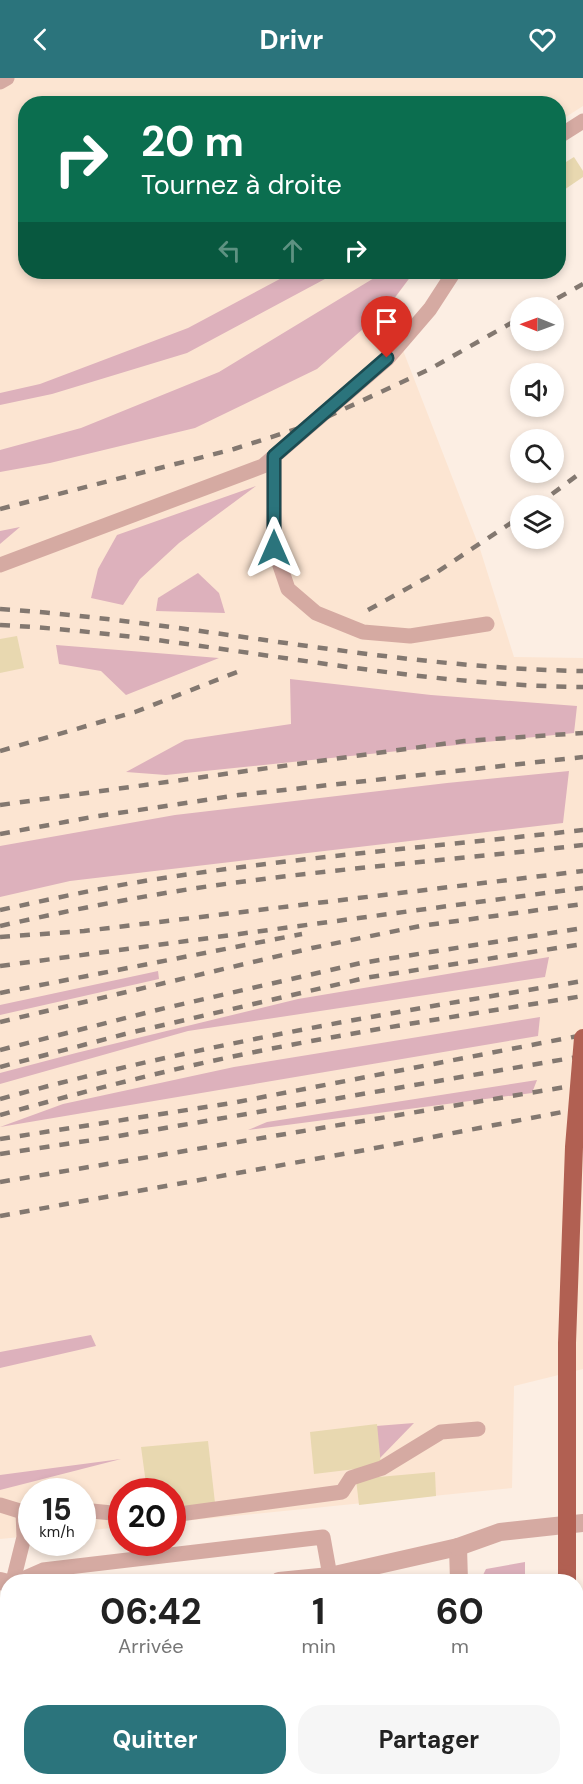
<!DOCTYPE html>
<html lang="fr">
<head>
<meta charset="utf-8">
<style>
	body { margin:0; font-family:"DM Sans",sans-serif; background:#f6f6f6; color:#222; height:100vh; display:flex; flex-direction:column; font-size:22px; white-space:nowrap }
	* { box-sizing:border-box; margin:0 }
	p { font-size:20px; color:#767676 }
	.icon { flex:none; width:33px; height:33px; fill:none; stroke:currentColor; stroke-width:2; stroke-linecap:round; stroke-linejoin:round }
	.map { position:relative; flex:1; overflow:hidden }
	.panel { position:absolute; left:0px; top:1496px; width:584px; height:212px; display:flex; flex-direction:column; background:#fff; border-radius:24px 24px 0 0; box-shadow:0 3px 9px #0003 }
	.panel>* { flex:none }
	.top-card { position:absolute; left:18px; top:18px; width:548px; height:183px; border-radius:24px; box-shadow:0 3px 9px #0003; background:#0b6e4f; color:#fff; overflow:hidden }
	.needle { width:39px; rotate:271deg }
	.fabs { position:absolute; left:510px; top:219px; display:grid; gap:12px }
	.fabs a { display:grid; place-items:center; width:54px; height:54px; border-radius:50%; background:#fff; box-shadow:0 3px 9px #0003; font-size:30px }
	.speed { position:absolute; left:18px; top:1400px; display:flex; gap:12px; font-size:30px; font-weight:700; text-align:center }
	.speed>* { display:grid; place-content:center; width:78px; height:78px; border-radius:50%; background:#fff; box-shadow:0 3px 9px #0003; line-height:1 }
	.speed small { font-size:15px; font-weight:400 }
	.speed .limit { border:9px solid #d22; background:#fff; color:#111 }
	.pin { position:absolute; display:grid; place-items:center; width:51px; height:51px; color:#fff; margin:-62px -26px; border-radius:50% 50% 50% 0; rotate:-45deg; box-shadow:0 0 6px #0007 }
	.pin .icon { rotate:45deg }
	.me { position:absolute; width:66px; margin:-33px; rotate:0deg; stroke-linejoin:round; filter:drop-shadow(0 0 4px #0008) }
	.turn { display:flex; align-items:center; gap:21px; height:126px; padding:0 24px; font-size:27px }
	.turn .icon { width:78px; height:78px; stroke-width:2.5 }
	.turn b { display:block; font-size:42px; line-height:51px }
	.lanes { display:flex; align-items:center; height:57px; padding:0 24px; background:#0003; justify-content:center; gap:30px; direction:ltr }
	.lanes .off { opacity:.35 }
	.eta { display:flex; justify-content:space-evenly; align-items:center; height:102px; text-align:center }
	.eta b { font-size:36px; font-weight:700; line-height:42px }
	.action { display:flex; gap:12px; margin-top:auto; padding:12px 24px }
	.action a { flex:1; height:69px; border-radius:24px; background:#2b747c; color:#fff; font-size:24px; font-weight:700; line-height:69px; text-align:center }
	.action a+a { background:#f6f6f6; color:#222 }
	header { display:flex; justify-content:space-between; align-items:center; height:78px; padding:0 24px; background:#2b747c; color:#fff; font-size:27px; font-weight:700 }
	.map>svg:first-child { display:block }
</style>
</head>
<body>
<header><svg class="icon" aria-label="back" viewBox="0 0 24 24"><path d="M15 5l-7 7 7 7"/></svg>Drivr<svg class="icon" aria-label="heart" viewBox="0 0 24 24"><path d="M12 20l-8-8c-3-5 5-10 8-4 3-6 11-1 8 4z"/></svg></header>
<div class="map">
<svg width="583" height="1706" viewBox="0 0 583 1706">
	<rect width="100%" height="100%" fill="#fceee3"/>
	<polygon fill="#fce5d2" points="0,0 583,0 583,28 558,44 558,26 26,26 26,194 414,194 387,231 480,471 514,579 583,580 583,1291 514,1308 512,1410 173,1444 172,1413 122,1413 121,1449 83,1453 82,1413 32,1413 31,1458 0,1461"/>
	<g fill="#ddb1bc">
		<polygon points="293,194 338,194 187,275 52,316 0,327 0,315 40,306 188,250"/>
		<polygon points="384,194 414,194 387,230 317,291 195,350 50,385 0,394 0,372 81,350 219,294"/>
		<polygon points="256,408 179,465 140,501 123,527 91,520 98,491 117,457"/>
		<polygon points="20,449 0,466 0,453"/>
		<polygon points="198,495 219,515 225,535 156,533 158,520"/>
		<polygon points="56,567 219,580 126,617 101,593 59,586"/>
		<polygon points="290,601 431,617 577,628 574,655 166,697 126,694 185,662 291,646"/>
		<polygon points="569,693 563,745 70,803 0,819 0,768 175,737 447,705"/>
		<polygon points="549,879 545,899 188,953 0,1006 0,995 76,975 298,921"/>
		<polygon points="158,893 159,901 0,937 0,927"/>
		<polygon points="540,939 538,958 0,1049 63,1026 234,989"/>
		<polygon points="537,1002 532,1015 248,1052 267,1044"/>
		<polygon points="91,1257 96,1268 0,1290 0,1274"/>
		<polygon points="414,1345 379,1381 376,1348"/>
		<polygon points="121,1381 0,1412 0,1397"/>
		<polygon points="525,1484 525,1503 480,1503 486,1491"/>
		<rect x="481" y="1700" width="48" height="6"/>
	</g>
	<g fill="#e8d8b0">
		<polygon points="574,79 583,93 583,99 558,116 558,89"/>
		<polygon points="17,558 24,590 0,595 0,561"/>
		<polygon points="377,1346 381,1388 314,1396 310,1354"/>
		<polygon points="208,1363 215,1425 172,1431 172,1413 147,1413 141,1369"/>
		<polygon points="435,1394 436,1418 359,1427 356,1401"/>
		<polygon points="118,1414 122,1414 122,1426 119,1426"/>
		<polygon points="34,1700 73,1700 74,1706 34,1706"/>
	</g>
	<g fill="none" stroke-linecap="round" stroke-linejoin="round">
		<g stroke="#d5aaa2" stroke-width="15">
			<polyline points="0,4 7,0"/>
			<polyline points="558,59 583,43"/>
			<polyline points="274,378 274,470 288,511 316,535 363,554 410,558 487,546"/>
			<polyline points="0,487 263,388 387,281 430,231 454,194"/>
			<polyline points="0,1427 23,1434"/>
			<polyline points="82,1432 122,1436"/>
			<polyline points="172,1437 342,1414 351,1400 382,1390 441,1354 478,1351"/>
			<polyline points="13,1503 24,1459 23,1434 32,1432"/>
			<polyline points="18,1503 43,1492 323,1459 330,1498"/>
		</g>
		<g stroke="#d5aaa2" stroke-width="18">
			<polyline points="0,1503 8,1505"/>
			<polyline points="279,1503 330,1498 458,1469 459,1503"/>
			<polyline points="0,1563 8,1527"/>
			<polyline points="462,1700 462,1706"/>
		</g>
		<polyline stroke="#d5aaa2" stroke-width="18" points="458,1469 500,1454 583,1445"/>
		<g stroke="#b16052" stroke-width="18">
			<polyline points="567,1479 567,1503"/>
			<polyline points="569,1700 569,1706"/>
		</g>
		<g stroke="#837870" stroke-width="4.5" stroke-dasharray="10 10" stroke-linecap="butt">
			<polyline points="540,230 583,206"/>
			<polyline points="536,428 583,393"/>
			<polyline points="0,431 234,371 312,346 430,291 520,240"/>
			<path d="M0 531C195 544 387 590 583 593"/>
			<polyline points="368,532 437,494 520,439"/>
			<path d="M0 547C195 557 387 607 583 609"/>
			<polyline points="0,673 135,634 237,594"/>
			<polyline points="0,727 464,663 583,655"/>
			<polyline points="0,756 92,739 239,717 583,679"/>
			<path d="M0 832C52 821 104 809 157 801 298 779 441 768 583 752"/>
			<path d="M0 848C66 833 131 820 197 810 325 791 455 782 583 767"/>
			<polyline points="0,859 84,853 583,793"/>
			<polyline points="0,888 583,810"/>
			<polyline points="0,915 302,856"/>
			<polyline points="0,944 312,870 420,848 583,826"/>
			<polyline points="0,972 165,930 361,885 583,850"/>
			<polyline points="0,989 125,956 365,900 583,866"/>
			<path d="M0 1021C191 968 387 935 583 903"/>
			<path d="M0 1037C64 1019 129 1002 194 987 322 958 453 939 583 918"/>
			<polyline points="0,1061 232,1025 583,957"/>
			<polyline points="0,1076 113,1059 583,978"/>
			<polyline points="0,1104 583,1006"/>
			<polyline points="0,1138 365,1072 583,1030"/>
		</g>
		<polyline stroke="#b16052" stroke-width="18" points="567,1479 567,1265 574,1069 583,960"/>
	</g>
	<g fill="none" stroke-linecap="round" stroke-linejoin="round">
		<g stroke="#1c4b51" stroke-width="15">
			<polyline id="route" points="274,470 274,378 387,280"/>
		</g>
		<use href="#route" stroke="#2b747c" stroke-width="10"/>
	</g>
</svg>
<div class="fabs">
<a><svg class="needle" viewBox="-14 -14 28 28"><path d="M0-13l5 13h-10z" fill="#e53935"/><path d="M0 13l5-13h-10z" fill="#767676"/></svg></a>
<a><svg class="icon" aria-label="sound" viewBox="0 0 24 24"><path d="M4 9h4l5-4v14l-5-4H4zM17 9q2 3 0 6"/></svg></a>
<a><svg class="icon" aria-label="search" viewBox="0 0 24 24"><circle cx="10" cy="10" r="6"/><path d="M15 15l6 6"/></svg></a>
<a><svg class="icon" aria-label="layers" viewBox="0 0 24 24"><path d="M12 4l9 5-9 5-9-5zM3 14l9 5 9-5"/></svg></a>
</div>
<div class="speed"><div>15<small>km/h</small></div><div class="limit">20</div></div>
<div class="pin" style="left:387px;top:280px;background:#d93025"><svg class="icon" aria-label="arrive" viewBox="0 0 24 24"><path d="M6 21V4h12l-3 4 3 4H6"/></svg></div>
<svg class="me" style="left:274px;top:470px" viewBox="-20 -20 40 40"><path d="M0-17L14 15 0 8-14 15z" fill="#2b747c" stroke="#fff" stroke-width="4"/></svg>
<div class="top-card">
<div class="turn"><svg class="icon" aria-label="right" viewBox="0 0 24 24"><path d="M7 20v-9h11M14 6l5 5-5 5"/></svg><div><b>20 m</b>Tournez à droite</div></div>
<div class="lanes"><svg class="icon off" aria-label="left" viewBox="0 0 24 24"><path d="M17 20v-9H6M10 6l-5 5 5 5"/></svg><svg class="icon off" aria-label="ahead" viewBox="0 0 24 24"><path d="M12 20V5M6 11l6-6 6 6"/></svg><svg class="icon" aria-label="right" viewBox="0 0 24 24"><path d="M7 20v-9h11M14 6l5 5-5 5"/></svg></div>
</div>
<section class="panel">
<div class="eta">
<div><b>06:42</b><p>Arrivée</p></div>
<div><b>1</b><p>min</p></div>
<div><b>60</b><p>m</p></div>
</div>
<div class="action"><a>Quitter</a><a>Partager</a></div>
</section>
</div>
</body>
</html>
